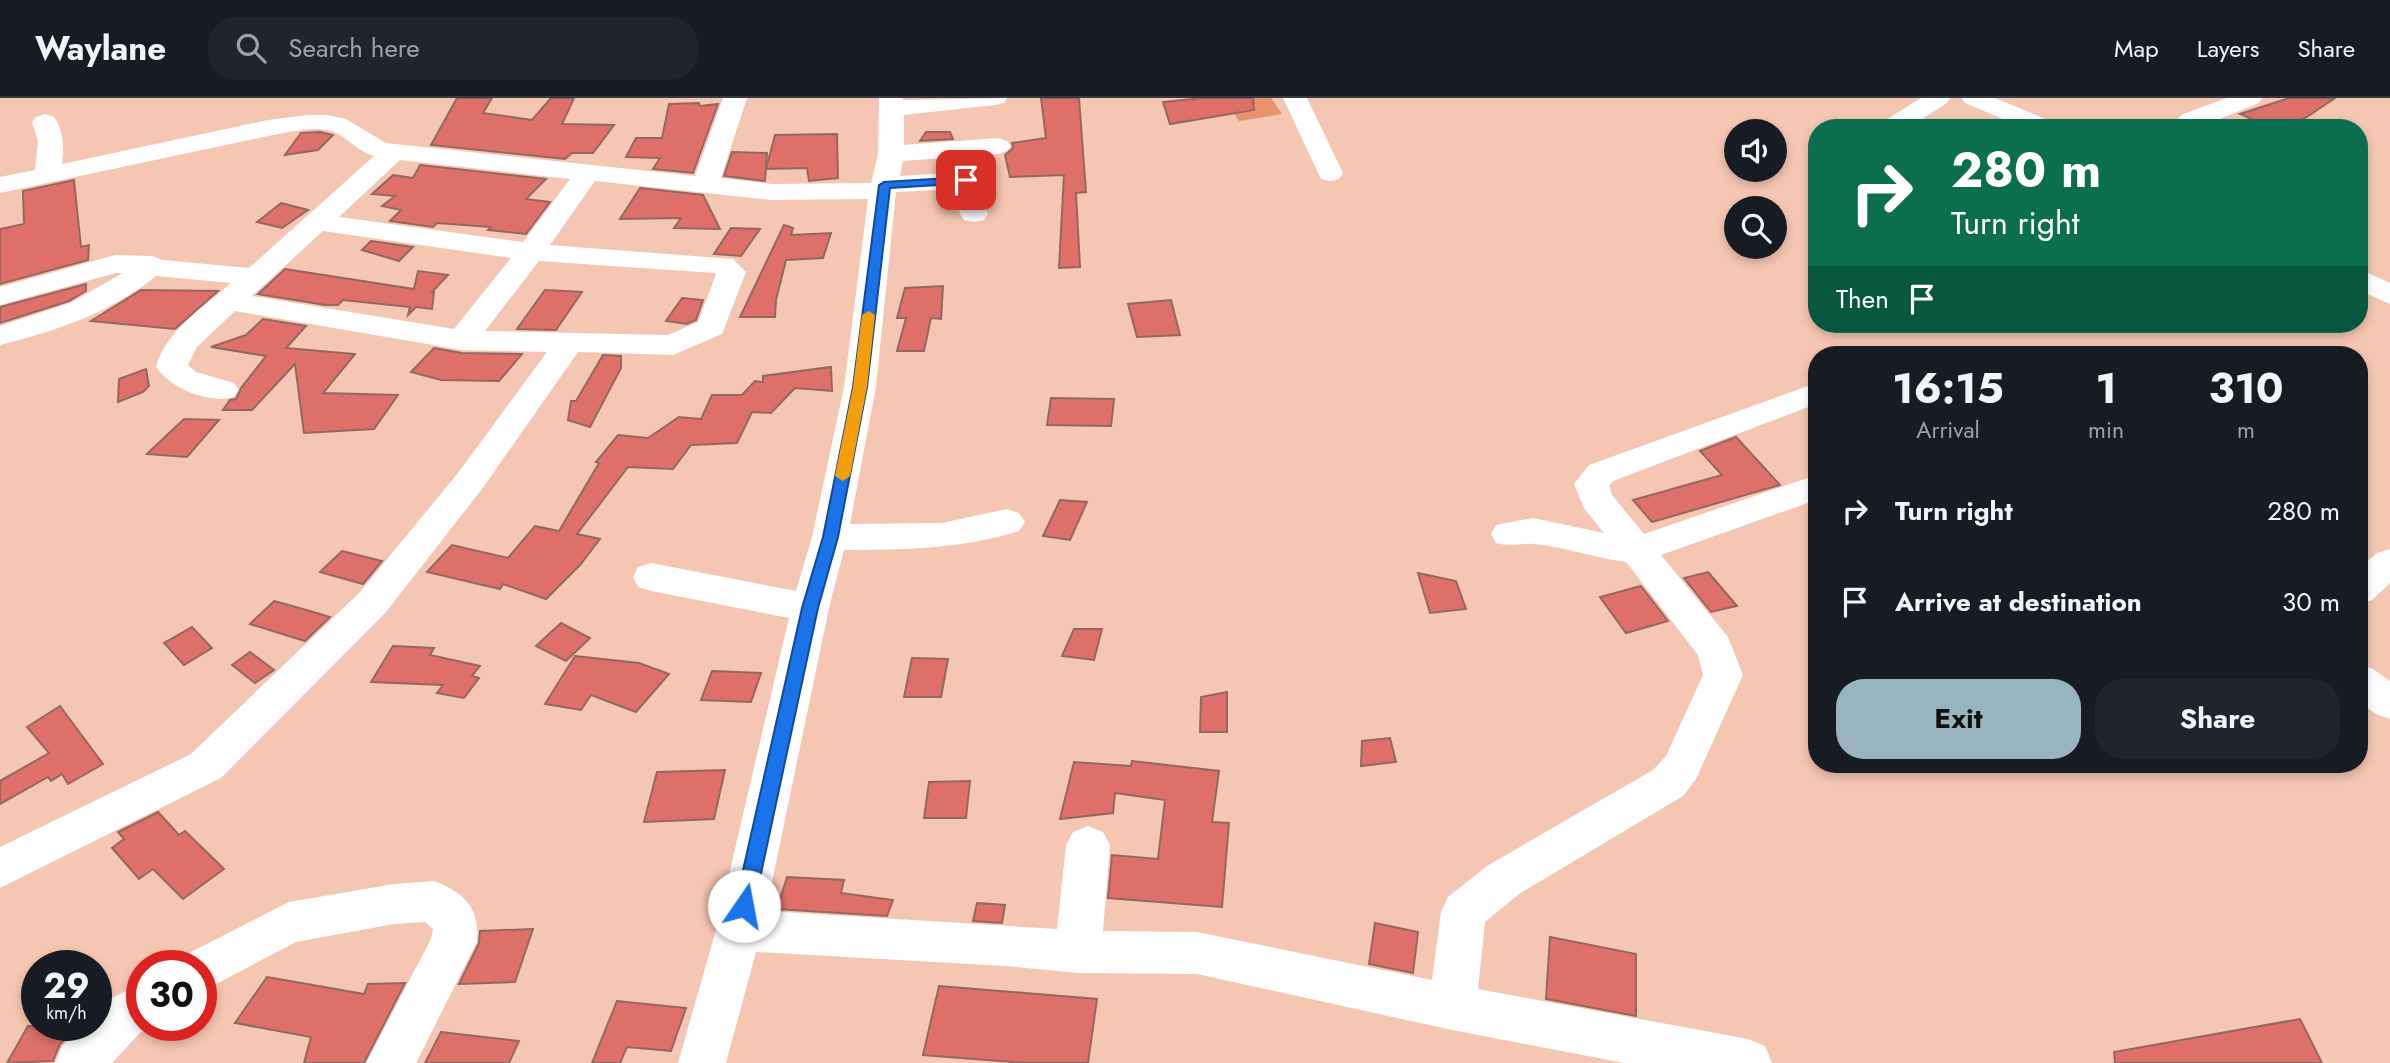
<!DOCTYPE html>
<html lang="en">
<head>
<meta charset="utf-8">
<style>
	body { margin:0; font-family:Jost,sans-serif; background:#20242c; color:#f1f3f6; height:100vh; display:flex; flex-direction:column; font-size:26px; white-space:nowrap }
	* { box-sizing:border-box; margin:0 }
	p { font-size:23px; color:#9ea1a6 }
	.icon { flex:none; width:38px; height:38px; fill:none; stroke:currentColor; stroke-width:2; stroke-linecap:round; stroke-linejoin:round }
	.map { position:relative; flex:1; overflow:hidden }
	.sheet { position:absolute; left:1808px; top:248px; width:560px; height:427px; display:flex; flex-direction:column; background:#171b24; border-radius:28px; box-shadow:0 4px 10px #0003 }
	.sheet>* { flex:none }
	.guide { position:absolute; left:1808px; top:21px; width:560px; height:214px; border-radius:28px; box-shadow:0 4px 10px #0003; background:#0b6e4f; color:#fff; overflow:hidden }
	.fabs { position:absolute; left:1724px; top:21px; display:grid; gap:14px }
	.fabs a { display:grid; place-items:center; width:63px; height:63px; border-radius:50%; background:#171b24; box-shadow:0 4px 10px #0003; font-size:35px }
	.speed { position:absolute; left:21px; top:852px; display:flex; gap:14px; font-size:35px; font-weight:700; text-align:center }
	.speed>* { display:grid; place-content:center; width:91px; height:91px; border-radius:50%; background:#171b24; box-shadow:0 4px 10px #0003; line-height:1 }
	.speed small { font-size:18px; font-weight:400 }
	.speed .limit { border:10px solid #d22; background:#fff; color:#111 }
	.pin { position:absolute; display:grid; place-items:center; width:60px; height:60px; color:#fff; margin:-30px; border-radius:14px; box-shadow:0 4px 10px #0006 }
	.me { position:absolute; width:77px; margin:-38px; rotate:12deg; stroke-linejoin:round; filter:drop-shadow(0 0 5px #0008) }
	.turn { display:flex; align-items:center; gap:24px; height:147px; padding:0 28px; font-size:32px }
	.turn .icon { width:91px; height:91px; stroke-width:2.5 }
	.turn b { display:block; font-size:49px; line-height:60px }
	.then { display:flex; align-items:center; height:66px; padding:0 28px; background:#0003; gap:14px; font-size:26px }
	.eta { display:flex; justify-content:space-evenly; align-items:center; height:119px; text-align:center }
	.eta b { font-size:42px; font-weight:700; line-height:49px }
	.button { display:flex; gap:14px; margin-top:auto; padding:14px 28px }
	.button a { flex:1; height:80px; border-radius:28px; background:#97b4c0; color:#111; font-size:28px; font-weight:700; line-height:80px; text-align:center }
	.button a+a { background:#20242c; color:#f1f3f6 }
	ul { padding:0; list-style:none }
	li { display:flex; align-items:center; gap:21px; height:91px; padding:0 28px }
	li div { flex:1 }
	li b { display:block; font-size:26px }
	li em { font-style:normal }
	header { display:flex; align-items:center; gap:42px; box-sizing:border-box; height:98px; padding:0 35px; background:#171b24; border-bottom:2px solid #363941 }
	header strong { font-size:33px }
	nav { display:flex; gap:38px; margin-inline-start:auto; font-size:24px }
	.search { width:490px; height:63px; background:#20242c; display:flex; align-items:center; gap:18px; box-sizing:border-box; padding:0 24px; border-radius:28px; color:#9ea1a6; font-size:26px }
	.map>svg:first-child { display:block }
</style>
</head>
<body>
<header>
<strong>Waylane</strong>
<div class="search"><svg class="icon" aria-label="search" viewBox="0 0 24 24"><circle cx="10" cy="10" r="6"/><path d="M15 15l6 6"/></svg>Search here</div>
<nav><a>Map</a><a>Layers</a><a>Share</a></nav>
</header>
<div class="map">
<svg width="2390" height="965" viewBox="0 0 2390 965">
	<rect width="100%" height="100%" fill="#f5c6b1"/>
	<polygon fill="#e8936c" points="1224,0 1271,0 1282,16 1239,23"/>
	<g fill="#df7069" stroke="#956762" stroke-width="2">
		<polygon points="457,0 492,0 483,15 532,22 551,0 574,0 562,26 614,27 593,55 572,55 565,61 431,47"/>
		<polygon points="1041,0 1079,0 1086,94 1076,95 1080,169 1059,170 1064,77 1010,79 1005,57 1013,50 1012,45 1046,40"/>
		<polygon points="1202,0 1253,0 1254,12 1170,26 1163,4"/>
		<polygon points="2289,0 2335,0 2307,19 2283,30 2272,30 2240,16"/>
		<polygon points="699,5 700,8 718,6 693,75 653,71 660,60 626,59 636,40 662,40 669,6"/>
		<polygon points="320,34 333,37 318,52 285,57 301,35"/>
		<polygon points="926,34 950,34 953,41 920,43"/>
		<polygon points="837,36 838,80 809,83 807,70 766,71 775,37"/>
		<polygon points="732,54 767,55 765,83 724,78"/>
		<polygon points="420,67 546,81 526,101 550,104 526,136 488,132 491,129 437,125 433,129 390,123 401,112 382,108 395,98 372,96 393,77 413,80"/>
		<polygon points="74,82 81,149 89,147 88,162 0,186 0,131 24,126 23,93"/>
		<polygon points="640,90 703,97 720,131 674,130 681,120 620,121"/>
		<polygon points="281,105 308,112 282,130 257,124"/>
		<polygon points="784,127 793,130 791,137 831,135 823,160 786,162 776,202 775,219 740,219"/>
		<polygon points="731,130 760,131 741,158 714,156"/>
		<polygon points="371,143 413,149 399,163 362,152"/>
		<polygon points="285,171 414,191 418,173 448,177 432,194 434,194 432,211 416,209 408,217 410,209 343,202 338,207 325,207 258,196"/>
		<polygon points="86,186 86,193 69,203 0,225 0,209"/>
		<polygon points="943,188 941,221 931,220 924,253 897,253 906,220 897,220 905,190"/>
		<polygon points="141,192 218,193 175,231 91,223"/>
		<polygon points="545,192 582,194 556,232 517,231"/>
		<polygon points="682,200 703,202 696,222 687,226 666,223"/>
		<polygon points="1171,202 1180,237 1137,239 1128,206"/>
		<polygon points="263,221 306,228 286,250 355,256 323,295 398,297 374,331 304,335 295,266 252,312 223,312 230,302 236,301 241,290 266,258 211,249 246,237"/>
		<polygon points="434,250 462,255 522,256 499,283 441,282 411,274"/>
		<polygon points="603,257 621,258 621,270 590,329 568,322 571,303 576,303"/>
		<polygon points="831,269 832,293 795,290 771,315 752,314 737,345 691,347 673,371 628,369 577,436 600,441 580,467 546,501 503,486 500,491 427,474 452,447 508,460 535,428 559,433 599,365 596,364 618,337 648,340 679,319 701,321 712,297 742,297 755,283 763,284 763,278"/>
		<polygon points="146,271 149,288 143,294 118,304 119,281"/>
		<polygon points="1051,300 1114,301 1111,328 1047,327"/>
		<polygon points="184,321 219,322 187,359 147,356"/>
		<polygon points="1736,339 1780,387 1652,424 1633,402 1722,377 1700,353"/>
		<polygon points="1060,402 1087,404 1070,442 1043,438"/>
		<polygon points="342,453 382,463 363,486 320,474"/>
		<polygon points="1708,474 1737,508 1711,514 1684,480"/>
		<polygon points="1418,475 1456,483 1466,511 1430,515"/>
		<polygon points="1641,488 1668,523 1626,535 1600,499"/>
		<polygon points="274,503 310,513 330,519 305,543 250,526"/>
		<polygon points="561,525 590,540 566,563 536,548"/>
		<polygon points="192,529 212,550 184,567 164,545"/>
		<polygon points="1074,531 1102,531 1094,562 1062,558"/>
		<polygon points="393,548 434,550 430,557 480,568 472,578 479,580 464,600 437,595 443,587 371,584"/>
		<polygon points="250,554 274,572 255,585 232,567"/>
		<polygon points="575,558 639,565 669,576 636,614 591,597 581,612 545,606"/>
		<polygon points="912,560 948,561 941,599 904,599"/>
		<polygon points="712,573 761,575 751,604 701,602"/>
		<polygon points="1227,594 1227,634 1200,634 1201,599"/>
		<polygon points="60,608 103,666 68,686 62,676 51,683 48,679 0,706 0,683 49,655 27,629"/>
		<polygon points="1390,640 1396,664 1361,668 1362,643"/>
		<polygon points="1132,663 1219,673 1212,724 1229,725 1222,809 1108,800 1112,757 1158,761 1165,702 1115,695 1113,715 1060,721 1074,664 1131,668"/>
		<polygon points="725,672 714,721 644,724 657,674"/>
		<polygon points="970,683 966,720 924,720 929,684"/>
		<polygon points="158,714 179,737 185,733 224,771 183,801 153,771 139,781 112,750 124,741 118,734"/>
		<polygon points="787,779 844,782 841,795 893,802 887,818 777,811"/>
		<polygon points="977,805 1005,807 1002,825 973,823"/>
		<polygon points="1375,825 1418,834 1413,875 1369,866"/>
		<polygon points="533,831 515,884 459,886 479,845 480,833"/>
		<polygon points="1550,839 1636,856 1636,918 1546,901"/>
		<polygon points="267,879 364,896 368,886 405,885 364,965 304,965 311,939 235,925"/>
		<polygon points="939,888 1097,901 1088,965 1026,965 923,957"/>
		<polygon points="617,903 686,910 671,953 627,949 620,965 592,965"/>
		<polygon points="2300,921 2322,965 2115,965 2114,954"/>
		<polygon points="28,928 79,928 60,946 53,963 7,965"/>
		<polygon points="441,934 519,943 509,965 425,965"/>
	</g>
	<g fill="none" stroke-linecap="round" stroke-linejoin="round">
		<g fill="#fff" fill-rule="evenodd">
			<path d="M723 0H747L721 80 772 86 871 85 878 56 879 0H903V2L1007 0 1004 5 995 7 904 17V47L998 40 1007 43 1011 48 1007 53 998 56 903 63 900 78 966 74 975 76 988 116 984 122 974 124 964 122 960 116 955 91 896 94 876 289 850 426 942 425 1007 411 1019 415 1025 424 1019 433C961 451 905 452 844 452L829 510 766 813 1057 831 1066 747 1073 734 1088 728 1103 734 1110 747 1103 833 1197 834 1432 882 1441 814 1448 799 1487 768 1653 672 1666 658 1703 577 1698 557 1626 464C1595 460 1565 449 1534 446 1521 445 1510 449 1496 445L1491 436 1496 427 1533 420 1604 435 1584 410 1574 386 1589 367 1816 285V306L1613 383 1609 388 1612 397 1644 436 1816 377V402L1661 457 1728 539 1743 577 1696 681 1683 698 1519 796 1485 824 1478 891 1748 941 1765 948 1772 965H1624L1452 932 1197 876 1078 875 1006 868 756 854 726 965H678L716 832 789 520 651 493 638 489 633 479 638 469 651 465 796 493 812 439 844 289 868 101 772 102 595 83 550 147 733 161 746 174 722 236 673 257 578 254 482 391 386 514 221 680 0 790V749L191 656 360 494 458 375 547 254 462 252 235 213 197 249 188 267 196 274 234 285 239 292 234 299C209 306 171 291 156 269 166 232 204 209 231 185L156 178C110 215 56 233 0 247V228L70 205 123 175H116L0 207V189L115 157 152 158 163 162 249 170 374 58C359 54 350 42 336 35 317 26 288 35 268 38L0 95V79L35 72 38 43 32 24 36 19 45 16 54 19C64 34 64 48 62 66L268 22 307 17H328L346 21 386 45 695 78ZM400 62 570 81 523 144 339 119ZM323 133 511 160 454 231 252 198ZM539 163 715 175 716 176 698 224 668 237 485 233Z"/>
			<polygon points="1283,0 1307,0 1343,75 1339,81 1330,83 1321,81"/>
			<polygon points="1921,0 1950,0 1947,5 1908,30 1877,30 1881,25"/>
			<polygon points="1962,0 1995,0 2055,25 2059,30 2024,30 1965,5"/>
			<polygon points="2227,0 2262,0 2259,5 2197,30 2168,30 2183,16"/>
			<polygon points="2359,171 2390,185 2390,206 2359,192"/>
			<polygon points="2390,451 2390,485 2372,502 2359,506 2359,471 2377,455"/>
			<polygon points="2359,566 2373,571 2390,583 2390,621 2376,616 2359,604"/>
			<path d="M434 783C465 795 480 810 477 844L416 965H366L431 841 433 831 425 824 394 826 296 844 201 894V868H180L185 857 289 804 394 786Z"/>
			<polygon points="142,885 142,928 153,928 140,935 112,965 55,965 62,948 82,928 96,928 96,913 106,903"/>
		</g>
	</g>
	<polygon fill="#1a73e8" stroke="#114b97" stroke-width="2" points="966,79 972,82 970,85 890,90 867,289 838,439 818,510 754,808 751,815 744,817 737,815 735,808 802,510 823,439 853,289 879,87 884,84"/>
	<polygon fill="#f59e0b" points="869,213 875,217 867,289 850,378 843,383 835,378 853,289 862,217"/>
</svg>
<div class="fabs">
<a><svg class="icon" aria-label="sound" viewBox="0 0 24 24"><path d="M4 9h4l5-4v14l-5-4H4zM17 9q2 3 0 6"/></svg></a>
<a><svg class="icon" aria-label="search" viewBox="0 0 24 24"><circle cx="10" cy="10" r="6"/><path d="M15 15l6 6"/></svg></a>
</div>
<div class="speed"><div>29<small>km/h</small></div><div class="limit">30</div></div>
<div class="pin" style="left:966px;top:82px;background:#d93025"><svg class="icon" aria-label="arrive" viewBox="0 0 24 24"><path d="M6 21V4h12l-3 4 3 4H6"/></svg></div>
<svg class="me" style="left:744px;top:808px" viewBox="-20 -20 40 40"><circle r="19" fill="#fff"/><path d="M0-13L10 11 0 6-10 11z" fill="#1a73e8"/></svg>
<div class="guide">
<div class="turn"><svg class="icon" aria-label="right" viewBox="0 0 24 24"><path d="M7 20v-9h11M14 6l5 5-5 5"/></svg><div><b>280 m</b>Turn right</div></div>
<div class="then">Then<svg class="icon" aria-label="arrive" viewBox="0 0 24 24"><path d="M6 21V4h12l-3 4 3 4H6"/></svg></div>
</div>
<section class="sheet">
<div class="eta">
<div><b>16:15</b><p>Arrival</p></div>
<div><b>1</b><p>min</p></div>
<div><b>310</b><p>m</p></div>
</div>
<ul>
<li><svg class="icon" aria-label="right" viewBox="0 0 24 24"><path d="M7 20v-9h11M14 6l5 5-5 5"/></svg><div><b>Turn right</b></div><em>280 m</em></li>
<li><svg class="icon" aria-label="arrive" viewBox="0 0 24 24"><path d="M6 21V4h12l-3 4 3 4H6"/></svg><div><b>Arrive at destination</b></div><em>30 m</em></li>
</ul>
<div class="button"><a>Exit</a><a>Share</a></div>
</section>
</div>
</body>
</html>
